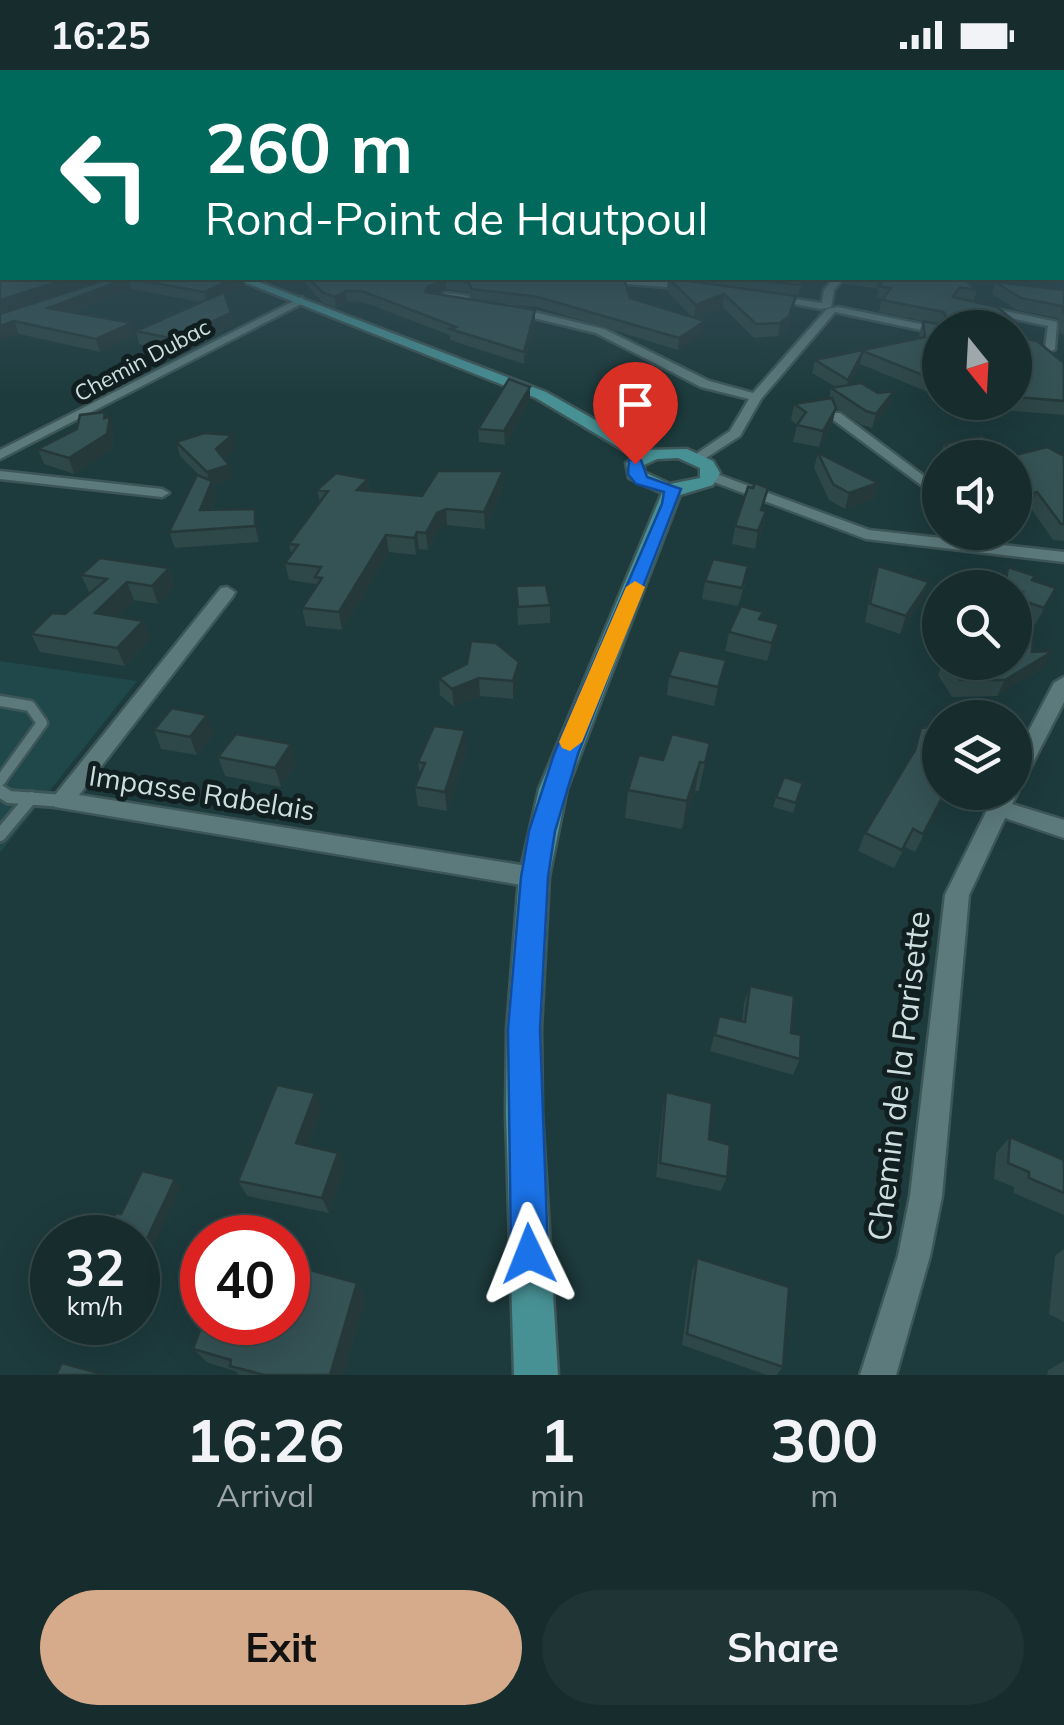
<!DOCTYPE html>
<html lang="en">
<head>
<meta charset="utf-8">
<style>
	body { margin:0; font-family:Mulish,sans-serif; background:#1f3435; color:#f1f3f6; height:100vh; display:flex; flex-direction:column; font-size:38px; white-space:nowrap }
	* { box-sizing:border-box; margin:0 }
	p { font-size:32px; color:#9ea7aa }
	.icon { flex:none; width:55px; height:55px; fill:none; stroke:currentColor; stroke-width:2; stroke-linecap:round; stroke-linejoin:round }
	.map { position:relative; height:1305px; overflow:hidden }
	.side { display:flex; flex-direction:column; background:#162c2d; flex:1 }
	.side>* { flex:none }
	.top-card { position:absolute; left:0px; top:0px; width:1065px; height:210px; box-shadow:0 10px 40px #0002,0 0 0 2px #354849; background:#00695c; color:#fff; overflow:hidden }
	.needle { width:65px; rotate:162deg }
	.tools { position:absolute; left:922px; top:240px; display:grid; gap:20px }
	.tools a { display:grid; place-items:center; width:110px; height:110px; border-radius:50%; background:#162c2d; box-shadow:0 10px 40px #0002,0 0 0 2px #354849; font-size:50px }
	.speed { position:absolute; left:30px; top:1145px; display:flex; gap:20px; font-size:50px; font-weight:700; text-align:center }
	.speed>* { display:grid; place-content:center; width:130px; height:130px; border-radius:50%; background:#162c2d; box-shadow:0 10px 40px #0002,0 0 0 2px #354849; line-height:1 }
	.speed small { font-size:25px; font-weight:400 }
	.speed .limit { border:15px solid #d22; background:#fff; color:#111 }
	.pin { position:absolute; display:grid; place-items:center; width:85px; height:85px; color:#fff; margin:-102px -42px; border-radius:50% 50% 50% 0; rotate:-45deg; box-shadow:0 0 10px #0007 }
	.pin .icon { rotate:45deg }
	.me { position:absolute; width:110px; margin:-55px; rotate:358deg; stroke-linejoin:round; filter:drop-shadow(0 0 8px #0008) }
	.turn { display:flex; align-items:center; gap:35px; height:210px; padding:0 40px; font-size:45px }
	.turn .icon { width:130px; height:130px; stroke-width:2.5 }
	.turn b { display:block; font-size:70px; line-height:85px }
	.eta { display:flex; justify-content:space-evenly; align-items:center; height:170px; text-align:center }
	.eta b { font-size:60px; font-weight:700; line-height:70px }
	.primary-button { display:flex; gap:20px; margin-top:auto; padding:20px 40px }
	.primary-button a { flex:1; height:115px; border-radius:60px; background:#d6ab8b; color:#111; font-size:40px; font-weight:700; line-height:115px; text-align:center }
	.primary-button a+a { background:#1f3435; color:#f1f3f6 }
	.status { display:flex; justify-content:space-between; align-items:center; height:70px; padding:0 50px; background:#162c2d; direction:ltr }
	.status svg { height:28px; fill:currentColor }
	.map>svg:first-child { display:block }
</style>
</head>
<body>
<div class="status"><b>16:25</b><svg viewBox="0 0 49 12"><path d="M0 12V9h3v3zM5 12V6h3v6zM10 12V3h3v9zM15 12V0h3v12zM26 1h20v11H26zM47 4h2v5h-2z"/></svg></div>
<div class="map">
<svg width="1064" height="1305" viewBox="0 0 1064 1305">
	<rect width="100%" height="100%" fill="#1d3a3c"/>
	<polygon fill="#20474a" points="0,591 137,611 0,783"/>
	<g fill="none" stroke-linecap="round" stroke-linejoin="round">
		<g stroke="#3d5658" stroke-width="15">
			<polyline id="lane-far1" points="0,631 30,636 42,653 0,711"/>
		</g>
		<g stroke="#3d5658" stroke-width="18">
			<g id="lane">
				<polyline points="0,721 9,727 63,731"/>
				<polyline points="0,765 31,728"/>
			</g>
		</g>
		<g stroke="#3d5658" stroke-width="5">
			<g id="street">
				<polygon points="620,208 690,213 695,216 690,219 617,213"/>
				<polygon points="834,208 844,208 834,220 831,237 821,239 763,228 768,225 822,233 824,220"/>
				<polygon points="446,223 468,226 470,233 465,236 460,230 442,231 451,236 446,239 429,231"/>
				<polygon points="302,227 305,232 0,389 0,380"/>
				<polygon points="977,235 1057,252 1055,279 1050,282 1045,279 1048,256 973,240"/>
				<polygon points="509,236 604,259 709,311 753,323 827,239 838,237 940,258 940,264 835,242 761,329 740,366 698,393 691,389 693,386 730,361 749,329 701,317 596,263 505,241"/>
				<polygon points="832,343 840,343 940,418 940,429 832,349"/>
				<polygon points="0,401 162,419 169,423 162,427 0,409"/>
				<polygon points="711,402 869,460 1064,482 1064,492 866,469 706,409 706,403"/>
				<polygon points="227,517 235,522 233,526 79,725 534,797 542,800 546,807 542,814 534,817 55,737 52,731 55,725 221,518"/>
				<polygon points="1064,607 1064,632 1023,712 1015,715 1015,687 1054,613"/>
				<polygon points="1015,717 1018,722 1012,734 1064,750 1064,768 1005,748 969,825 942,1126 930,1186 896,1305 860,1305 898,1186 910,1126 945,825 996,722 1015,722"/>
			</g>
		</g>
		<g stroke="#3d5658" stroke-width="5">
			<path id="secondary" d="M234 208H248L546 322 648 380 687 379 713 391 720 403 713 415 680 425 567 719 549 807 541 959 542 1044 558 1305H514L506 1044 507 959 519 807 539 719 662 423 629 408 626 393 635 387 536 328ZM678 388 700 398V408L670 414 644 402V395L657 389Z"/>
		</g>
		<use href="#lane-far1" stroke="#5c7a7c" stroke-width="10"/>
		<use href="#lane" stroke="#5c7a7c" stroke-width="12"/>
		<use href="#street" fill="#5c7a7c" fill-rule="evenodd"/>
		<use href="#secondary" fill="#479094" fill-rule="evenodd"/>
	</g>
	<g fill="#2e4748">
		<polygon points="111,208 243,208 245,217 226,225 234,255 178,282 139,274 136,261 200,232 131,219 72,243 135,266 100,282 19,264 0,244"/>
		<polygon points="301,208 624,208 630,228 693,248 667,221 668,208 660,208 817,208 815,210 804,208 798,226 749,219 796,226 787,260 778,266 754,268 723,237 695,248 703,263 678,280 538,237 473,230 468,222 446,219 436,224 535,240 535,251 524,294 450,270 450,265 363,232 347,231 336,238 323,233"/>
		<polygon points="845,208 963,208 977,220 973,232 960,229 997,237 1019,255 1017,267 1037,271 1064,293 1064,345 1001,340 986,346 954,332 1015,332 1015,258 940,258 940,327 860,294 849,315 861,313 878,323 894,321 890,335 872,358 862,355 836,338 832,354 819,377 793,372 797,355 791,350 794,334 829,329 831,318 836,317 812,303 815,290 920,268 919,264 923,251 941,255 879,242 882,229 876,228 878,219 844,214"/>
		<polygon points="995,212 1064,220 1064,265 1060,263 1058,248 1017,240 992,224"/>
		<polygon points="530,330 505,375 479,372 478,359"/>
		<polygon points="105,342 114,361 112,379 74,404 44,394 38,379 77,359"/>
		<polygon points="176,372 235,379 224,389 232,409 213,415 216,427 211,440 255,439 258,455 259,472 175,478 169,462 201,407 180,386"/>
		<polygon points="944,374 1016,385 1064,386 1064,471 1053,470 1030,437 1021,440 1015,436 1015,388 940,388 940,390 939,389"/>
		<polygon points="818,383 878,413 874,429 845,439 829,430 814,398"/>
		<polygon points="503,401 503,417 485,459 447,455 438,460 428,480 419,479 416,485 389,482 342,560 306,556 302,538 317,516 316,514 289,510 285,493 291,484 289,474 320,433 317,420 368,409 370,421 422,426"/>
		<polygon points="763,441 766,441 763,459 755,479 732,474 735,456"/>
		<polygon points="878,496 929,512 922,530 900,564 865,552 872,514"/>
		<polygon points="1008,497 1033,510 1047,535 1035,555 1015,548 1015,518 1000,518"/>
		<polygon points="169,498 175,516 158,534 134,530 117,547 143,551 150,569 125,596 40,582 31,564 65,544 90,524 81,505"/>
		<polygon points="705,511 745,514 738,536 702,529"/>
		<polygon points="516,516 550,535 550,553 518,555"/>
		<polygon points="763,542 761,549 779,554 775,573 767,591 725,581 729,562"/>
		<polygon points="1032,582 1044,597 997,626 952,627 938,605 943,592 1015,592"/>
		<polygon points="726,590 714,636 667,625 669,606"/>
		<polygon points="439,608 519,609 513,629 480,626 454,637 440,625"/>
		<polygon points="921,658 940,722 946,722 915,782 905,777 894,798 858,781 865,763 910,688"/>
		<polygon points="154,660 214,663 197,685 161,679"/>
		<polygon points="710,673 699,721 695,721 682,759 625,748 628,720 663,690"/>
		<polygon points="467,680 447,741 418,736 415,717 420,705 418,692"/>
		<polygon points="218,687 296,693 281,717 225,706"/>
		<polygon points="803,713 793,743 773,737 776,727"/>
		<polygon points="750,916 791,963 800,989 793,1005 710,981 719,946 742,952 744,933"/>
		<polygon points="666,1022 709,1069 727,1107 721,1121 656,1107 663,1037"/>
		<polygon points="322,1039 308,1075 338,1083 344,1098 329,1143 247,1126 238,1111"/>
		<polygon points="1010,1067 1064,1090 1064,1145 1014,1123 1014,1117 994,1109 996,1083"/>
		<polygon points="1064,1179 1064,1252 1049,1244 1055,1186"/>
		<polygon points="697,1188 783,1297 777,1305 767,1305 682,1275 692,1201"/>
		<polygon points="357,1213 365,1229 343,1305 239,1305 235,1301 208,1293 193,1279"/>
		<polygon points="1064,1291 1064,1305 1047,1305 1048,1300"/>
	</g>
	<g fill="#25393b">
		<polygon points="2,198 2,208 15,208 0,212 0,199"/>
		<polygon points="70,208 111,208 0,244 0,230"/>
		<polygon points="128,208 131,219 52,251 48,238"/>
		<polygon points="236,208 243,208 245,217 207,234 204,222"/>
		<polygon points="446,209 446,219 427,228 425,222 427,217"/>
		<polygon points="346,221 347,231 336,238 334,227"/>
		<polygon points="724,224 723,237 694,249 696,235"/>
		<polygon points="796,226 787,260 778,266 780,253"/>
		<polygon points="535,240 535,251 524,294 524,282"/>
		<polygon points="231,243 234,255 178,282 175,269"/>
		<polygon points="14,251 19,264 0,271 0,256"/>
		<polygon points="705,251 703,263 678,280 679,268"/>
		<polygon points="132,253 135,266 100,282 96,269"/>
		<polygon points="863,281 860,294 845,323 848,310"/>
		<polygon points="530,317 530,330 505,375 504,361"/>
		<polygon points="894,321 890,335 872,358 876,344"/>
		<polygon points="991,332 1004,332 1001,340 986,346"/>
		<polygon points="836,338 832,354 819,377 823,361"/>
		<polygon points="105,342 109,354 110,347 114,361 112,379 74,404 69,388 104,348"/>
		<polygon points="232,365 235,379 219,393 216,379"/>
		<polygon points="229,395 232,409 213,415 216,427 204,456 200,440 210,415 207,402"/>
		<polygon points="503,401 503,417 485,459 484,442"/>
		<polygon points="368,409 370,425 357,420"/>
		<polygon points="878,413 874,429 845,439 849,423"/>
		<polygon points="1037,422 1030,437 1021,440 1027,424"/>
		<polygon points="255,439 258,455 259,472 255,456"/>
		<polygon points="446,439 447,455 438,460 428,480 426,463 437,443"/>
		<polygon points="766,441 763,459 755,479 758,461"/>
		<polygon points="417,462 419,479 416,485 414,468"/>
		<polygon points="386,465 389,482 342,560 339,542"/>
		<polygon points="169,498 175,516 158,534 152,516"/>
		<polygon points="127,512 134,530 103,562 95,543"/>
		<polygon points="929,512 922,530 900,564 906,546"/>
		<polygon points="1056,518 1047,535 1035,555 1044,538"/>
		<polygon points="143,551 150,569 125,596 117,578"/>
		<polygon points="779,554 775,573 767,591 772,573"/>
		<polygon points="1053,581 1044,597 997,626 1005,610"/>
		<polygon points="726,590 722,609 714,636 718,617"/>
		<polygon points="519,592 519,609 513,629 513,611"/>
		<polygon points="479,608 480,626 454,637 452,619"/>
		<polygon points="207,645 214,663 197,685 190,667"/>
		<polygon points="465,660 467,680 447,741 445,722"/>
		<polygon points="710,673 705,701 699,721 705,693"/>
		<polygon points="291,674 296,693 281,717 275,698"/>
		<polygon points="700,692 695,721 682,759 687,731"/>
		<polygon points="315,1023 322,1039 303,1088 296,1073"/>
		<polygon points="338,1083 344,1098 329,1143 322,1128"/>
		<polygon points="175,1109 181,1117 145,1195 138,1188"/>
		<polygon points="357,1213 365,1229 343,1305 330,1305"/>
	</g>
	<g fill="#355254" stroke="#25393b" stroke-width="2.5">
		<polygon points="1,145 2,145 2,198 0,199"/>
		<polygon points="14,208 70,208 0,230 0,211"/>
		<polygon points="111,208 236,208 204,222 128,208 48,238 132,253 96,269 14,251 0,256 0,244"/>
		<polygon points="308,208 624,208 630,228 705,251 679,268 538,227 472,219 468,212 446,209 427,217 425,222 535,240 524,282 450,259 456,257 362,221 346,221 334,227 322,222"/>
		<polygon points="668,208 796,226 789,246 780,253 756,254 724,224 696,235"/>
		<polygon points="741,208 803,208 800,215"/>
		<polygon points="884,208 963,208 977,220 960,217 953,227 997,237 1019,255 1017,267 1037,271 1064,293 1064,331 1015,327 1015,258 940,258 940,312 863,281 848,310 815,290 925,267 923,251 943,255 948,252 944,242 882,230 891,218 878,216 886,208"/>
		<polygon points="995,212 1064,220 1064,244 1062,236 1021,228"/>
		<polygon points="224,222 231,243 175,269 136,261"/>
		<polygon points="509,309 530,317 504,361 478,359"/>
		<polygon points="861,313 878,323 894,321 876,344 866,341 831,318"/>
		<polygon points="832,328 836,338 823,361 797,355 806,342 794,334"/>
		<polygon points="105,342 104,348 110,347 107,364 69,388 38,379 77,359 80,345"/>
		<polygon points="204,363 232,365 216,379 229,395 207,402 176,372"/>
		<polygon points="982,366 1016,385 1047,377 1064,386 1064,454 1061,454 1037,422 1027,424 1015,417 1015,388 966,388 944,374"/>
		<polygon points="818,383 878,413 849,423 833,414"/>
		<polygon points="438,401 503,401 484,442 446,439 437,443 426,463 417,462 414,468 386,465 339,542 302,538 322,508 315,507 321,497 285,493 298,475 289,474 328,421 317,420 336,403 368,409 357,420 422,426"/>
		<polygon points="197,405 212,411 200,440 255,439 255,456 169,462"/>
		<polygon points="755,413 768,418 761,440 766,441 758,461 735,456 748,417 753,418"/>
		<polygon points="100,488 169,498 152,516 127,512 95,543 143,551 117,578 31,564 52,543 65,544 107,509 81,505"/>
		<polygon points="713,489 748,496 742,518 705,511"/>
		<polygon points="878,496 929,512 906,546 870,534"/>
		<polygon points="1008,497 1035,506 1032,510 1056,518 1044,538 1018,529 1023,522 1015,520 1015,518 1005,516"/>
		<polygon points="546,515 550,535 518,537 516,516"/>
		<polygon points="741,536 763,542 759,549 779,554 772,573 729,562"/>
		<polygon points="1015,566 1033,570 1032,582 1053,581 1005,610 960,610 948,592 1015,592"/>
		<polygon points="471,571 496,573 519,592 513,611 479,608 452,619 439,608 467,594"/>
		<polygon points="679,580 726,590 718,617 669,606"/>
		<polygon points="172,638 207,645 190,667 154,660"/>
		<polygon points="434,656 465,660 445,722 415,717 425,693 418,692"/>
		<polygon points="936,656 940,658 940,722 945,722 923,764 913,759 902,780 865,763 915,680 921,658"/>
		<polygon points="236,664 291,674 275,698 218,687"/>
		<polygon points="672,664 710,673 705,693 700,692 687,731 628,720 639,685 663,690"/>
		<polygon points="784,707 803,713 796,733 776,727"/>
		<polygon points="750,916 794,926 791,963 801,965 800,989 715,965 719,946 745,952"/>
		<polygon points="277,1015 315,1023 296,1073 338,1083 322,1128 238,1111"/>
		<polygon points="666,1022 712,1033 709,1069 730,1075 727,1107 660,1093"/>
		<polygon points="1010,1067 1064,1090 1064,1123 1029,1108 1029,1102 1008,1093"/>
		<polygon points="142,1101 175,1109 138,1188 138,1168 103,1168 116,1143 121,1144"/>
		<polygon points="697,1188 789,1217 783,1297 687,1264"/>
		<polygon points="288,1194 357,1213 330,1305 264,1305 230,1296 231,1290 193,1279 203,1252 288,1252"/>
		<polygon points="62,1293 105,1305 56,1305"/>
	</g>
	<linearGradient id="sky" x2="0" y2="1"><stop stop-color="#102021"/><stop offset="0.44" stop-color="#3a5561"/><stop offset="1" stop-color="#3a5561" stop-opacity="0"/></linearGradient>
	<rect width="1064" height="328" fill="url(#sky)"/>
	<polygon fill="#1a73e8" stroke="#114b97" stroke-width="2.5" points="629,390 641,390 647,407 681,419 578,684 555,761 548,807 540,959 548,1184 542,1197 529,1202 516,1197 511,1184 508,959 521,807 529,761 554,684 662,434 664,422 636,414 628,404"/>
	<polygon fill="#f59e0b" points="635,511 645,517 582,672 570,681 562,678 559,672 626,517"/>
	<g text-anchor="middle" stroke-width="10" stroke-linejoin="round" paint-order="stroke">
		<g font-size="22" fill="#cedfdf" stroke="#121f20">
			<text transform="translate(142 290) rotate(-28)" y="8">Chemin Dubac</text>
		</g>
		<g font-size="28" fill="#cedfdf" stroke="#121f20">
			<text transform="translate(202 723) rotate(9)" y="10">Impasse Rabelais</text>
		</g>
		<g font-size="32" fill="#cedfdf" stroke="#121f20">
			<text transform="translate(899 1006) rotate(-83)" y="11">Chemin de la Parisette</text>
		</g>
	</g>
</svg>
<div class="tools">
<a><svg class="needle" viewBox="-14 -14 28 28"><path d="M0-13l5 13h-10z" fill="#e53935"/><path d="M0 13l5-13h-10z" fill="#9ea7aa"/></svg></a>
<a><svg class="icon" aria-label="sound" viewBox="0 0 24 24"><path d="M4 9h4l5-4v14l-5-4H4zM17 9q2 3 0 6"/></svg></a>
<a><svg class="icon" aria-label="search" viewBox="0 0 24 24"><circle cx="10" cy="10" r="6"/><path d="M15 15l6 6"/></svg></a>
<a><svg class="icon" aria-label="layers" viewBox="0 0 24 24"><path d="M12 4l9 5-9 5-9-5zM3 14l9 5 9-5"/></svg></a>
</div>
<div class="speed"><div>32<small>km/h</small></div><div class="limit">40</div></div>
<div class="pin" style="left:635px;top:394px;background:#d93025"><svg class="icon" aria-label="arrive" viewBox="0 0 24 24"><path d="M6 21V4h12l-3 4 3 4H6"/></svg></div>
<svg class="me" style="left:529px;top:1184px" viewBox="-20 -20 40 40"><path d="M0-17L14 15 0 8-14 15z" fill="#1a73e8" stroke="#fff" stroke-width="4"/></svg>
<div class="top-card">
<div class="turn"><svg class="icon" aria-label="left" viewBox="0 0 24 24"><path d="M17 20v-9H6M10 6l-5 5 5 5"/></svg><div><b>260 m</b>Rond-Point de Hautpoul</div></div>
</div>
</div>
<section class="side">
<div class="eta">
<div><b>16:26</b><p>Arrival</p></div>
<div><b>1</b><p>min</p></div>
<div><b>300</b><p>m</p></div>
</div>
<div class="primary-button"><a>Exit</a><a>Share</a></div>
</section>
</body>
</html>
